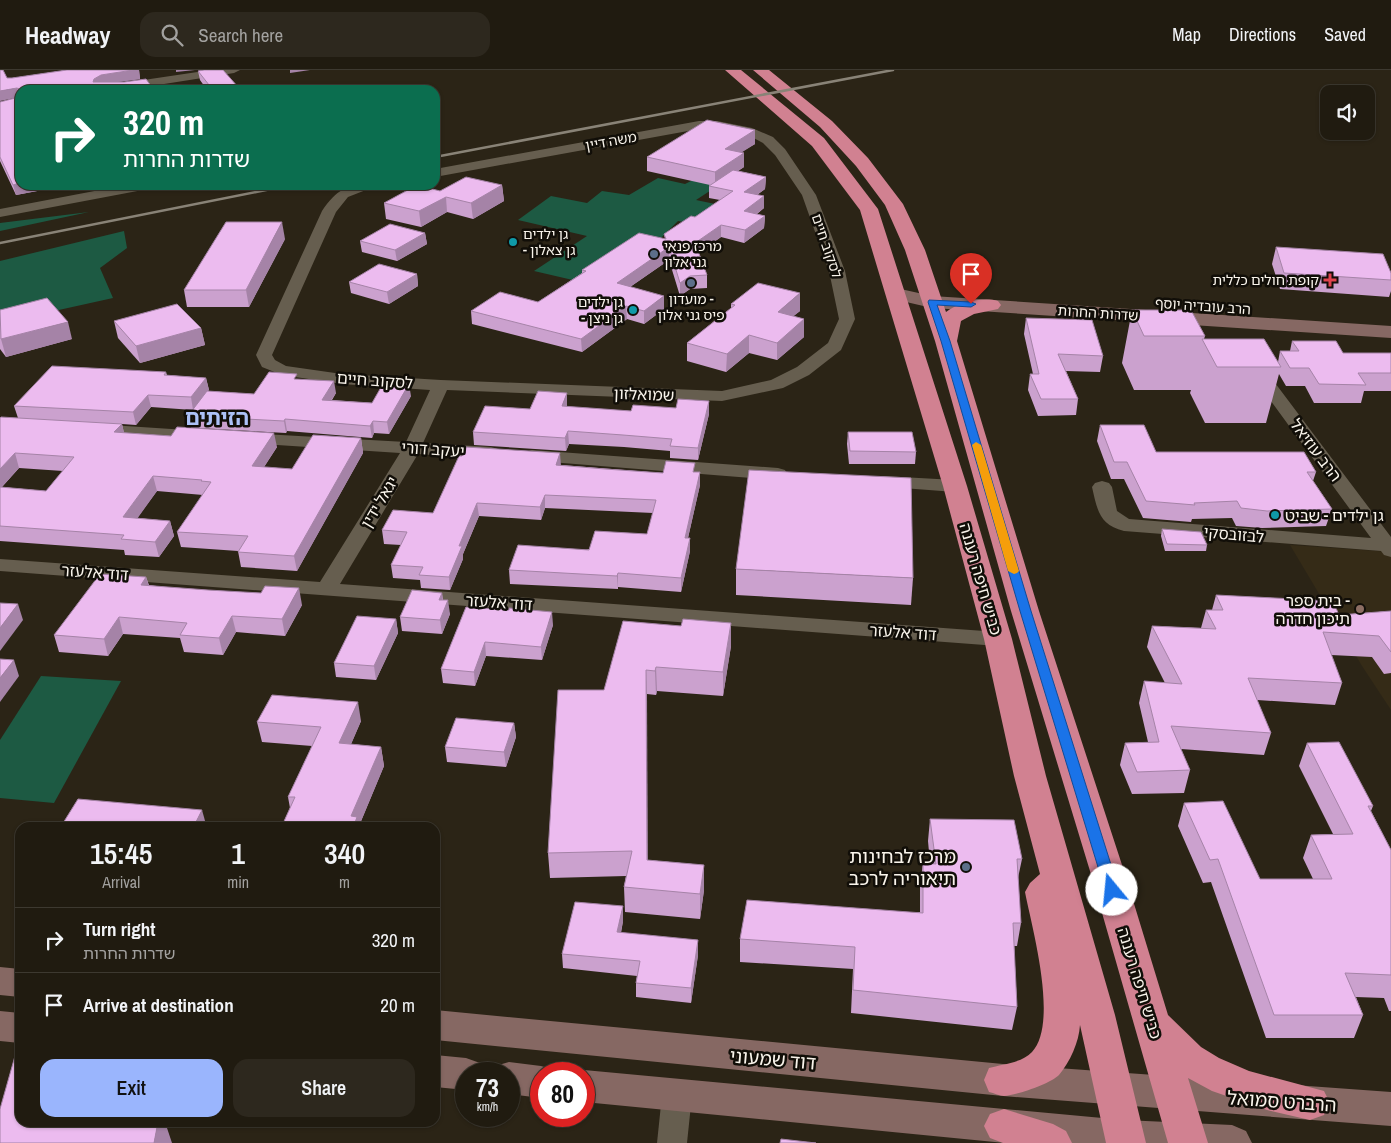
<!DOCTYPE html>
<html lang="en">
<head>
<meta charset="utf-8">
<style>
	body { margin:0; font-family:"Archivo Narrow","Noto Sans Hebrew",sans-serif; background:#2d281e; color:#f1f3f6; height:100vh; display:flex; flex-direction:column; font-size:19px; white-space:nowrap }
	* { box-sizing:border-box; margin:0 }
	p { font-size:16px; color:#a2a19f }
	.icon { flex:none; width:28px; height:28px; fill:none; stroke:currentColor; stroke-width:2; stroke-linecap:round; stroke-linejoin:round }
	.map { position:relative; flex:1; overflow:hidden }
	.drawer { position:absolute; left:15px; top:752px; width:425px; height:305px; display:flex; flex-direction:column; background:#201b10; border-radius:15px; box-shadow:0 1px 4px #0004,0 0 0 1px #3d3930 }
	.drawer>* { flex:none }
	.guide { position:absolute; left:15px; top:15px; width:425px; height:105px; border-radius:15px; box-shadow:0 1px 4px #0004,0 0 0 1px #3d3930; background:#0b6e4f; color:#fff; overflow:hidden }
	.buttons { position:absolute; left:1320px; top:15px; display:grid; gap:10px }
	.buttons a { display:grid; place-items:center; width:55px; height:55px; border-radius:10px; background:#201b10; box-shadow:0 1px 4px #0004,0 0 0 1px #3d3930; font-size:25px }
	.speed { position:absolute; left:455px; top:992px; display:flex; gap:10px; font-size:25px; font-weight:700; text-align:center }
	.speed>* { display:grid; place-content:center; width:65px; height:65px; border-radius:50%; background:#201b10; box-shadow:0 1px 4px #0004,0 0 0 1px #3d3930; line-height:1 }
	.speed small { font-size:12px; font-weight:400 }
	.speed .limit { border:8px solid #d22; background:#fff; color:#111 }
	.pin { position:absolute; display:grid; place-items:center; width:42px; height:42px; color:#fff; margin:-51px -21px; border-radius:50% 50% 50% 0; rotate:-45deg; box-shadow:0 0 5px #0007 }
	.pin .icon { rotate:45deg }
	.me { position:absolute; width:55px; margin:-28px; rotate:343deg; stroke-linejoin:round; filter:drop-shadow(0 0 4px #0008) }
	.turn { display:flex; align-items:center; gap:18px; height:105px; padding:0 25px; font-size:22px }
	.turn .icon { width:65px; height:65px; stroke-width:2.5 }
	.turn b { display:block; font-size:35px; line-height:42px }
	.eta { display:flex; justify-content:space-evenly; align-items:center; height:85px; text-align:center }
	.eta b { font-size:30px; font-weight:600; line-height:35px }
	.primary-button { display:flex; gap:10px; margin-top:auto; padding:10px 25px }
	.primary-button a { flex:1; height:58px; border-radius:15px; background:#9ab5fd; color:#111; font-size:20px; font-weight:600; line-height:58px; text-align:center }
	.primary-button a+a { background:#2d281e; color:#f1f3f6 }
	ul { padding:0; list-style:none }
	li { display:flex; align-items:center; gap:15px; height:65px; padding:0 25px; border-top:1px solid #3d3930 }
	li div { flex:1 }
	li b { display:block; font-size:19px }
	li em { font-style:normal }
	header { display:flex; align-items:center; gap:30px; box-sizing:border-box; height:70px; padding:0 25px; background:#201b10; border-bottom:1px solid #3d3930 }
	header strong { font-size:24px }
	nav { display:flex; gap:28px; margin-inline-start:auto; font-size:18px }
	.search { width:350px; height:45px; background:#2d281e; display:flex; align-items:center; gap:12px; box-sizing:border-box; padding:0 18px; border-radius:15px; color:#a2a19f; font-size:19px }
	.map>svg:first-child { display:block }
</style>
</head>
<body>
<header>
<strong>Headway</strong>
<div class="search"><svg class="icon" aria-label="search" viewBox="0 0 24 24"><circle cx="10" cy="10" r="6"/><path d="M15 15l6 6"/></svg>Search here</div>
<nav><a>Map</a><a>Directions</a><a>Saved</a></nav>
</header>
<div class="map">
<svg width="1391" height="1073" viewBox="0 0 1391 1073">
	<rect width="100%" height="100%" fill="#2b2416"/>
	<polygon fill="#352b17" points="1290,475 1391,482 1391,640 1362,596"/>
	<g fill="#1d5a43">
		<polygon points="658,108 685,114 697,108 722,113 696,130 720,135 695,154 678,151 655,174 577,211 534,201 587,166 518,150 551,126 587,133 602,121 629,125"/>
		<polygon points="89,142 0,161 0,153"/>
		<polygon points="124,161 127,178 100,198 113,228 0,253 0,191"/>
		<polygon points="41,606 121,611 54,733 0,728 0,670"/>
	</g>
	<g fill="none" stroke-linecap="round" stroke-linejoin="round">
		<g fill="#665e4f" fill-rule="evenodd">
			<polygon points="211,0 240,0 234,3 126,20 97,20 103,16"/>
			<path d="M699 51H717L752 58 773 67 785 79 816 125 845 201 855 249 841 280 809 305 783 318 722 331 447 320 423 373 491 377 498 379 500 383 498 387 491 389 418 384 340 514 998 562 1006 564 1009 569 1006 574 998 576 0 501V489L320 512 400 383 247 373 241 372 238 368 241 364 247 363 406 372 430 320 342 314 282 305 262 297 256 285 322 141C337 119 346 115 373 115L371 118 348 127 336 142 272 285 275 290 286 296 342 304 441 310 722 321 771 310 797 297 828 273 839 249 829 201 802 125 775 85 763 73 748 65 717 59H699L435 107V99Z"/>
			<polygon points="126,115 155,115 148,119 0,147 0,139"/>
			<path d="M1257 296 1263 297 1391 467V487L1384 485 1381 481 1124 461C1099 455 1097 439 1092 417L1095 413 1102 411 1109 413 1112 417 1117 441 1129 449 1371 468 1249 301 1251 297Z"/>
			<polygon points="95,354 202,361 208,362 211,366 208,370 202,371 89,363 86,359 89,355"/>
			<polygon points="532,380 778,398 785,400 787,404 785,408 778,410 525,390 523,386 525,382"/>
			<polygon points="883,406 955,410 962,412 965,416 962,420 955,422 876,416 874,412 876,408"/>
			<polygon points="677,1012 688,1016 692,1025 687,1073 657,1073 662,1025 666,1016"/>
		</g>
		<g fill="#866863" fill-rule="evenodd">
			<polygon points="896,218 932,226 1391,256 1391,268 932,238 889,228 886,224 889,220"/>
			<polygon points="0,897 20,899 20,927 0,925"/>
			<polygon points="435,940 1003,994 1391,1022 1391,1056 1003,1026 435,970"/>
			<polygon points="0,941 20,943 20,973 0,971"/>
			<polygon points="435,985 466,988 480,993 485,1004 466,1004 466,1020 435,1017"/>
			<polygon points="509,992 541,996 555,1000 556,1004 541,1004 541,1028 509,1024 509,1004 492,1004 495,996"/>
			<polygon points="584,1000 1124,1050 1232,1055 1246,1061 1252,1073 1005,1073 584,1032 584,1004 572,1004"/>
		</g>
		<g fill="#d18191" fill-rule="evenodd">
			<path d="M725 0H741L824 68 878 139 967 416 1012 569 1046 706 1115 945 1146 1073H1106L1080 955C1079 972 1070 992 1059 1005 1050 1014 1017 1025 1004 1026 1000 1026 994 1023 989 1022L984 1010 989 998C1002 994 1022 993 1032 982 1059 953 1032 858 1025 822L1030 813 1040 804 1014 706 984 569 943 416 860 140 812 76Z"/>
			<path d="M753 0H769L832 51 868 88 903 134 925 180 946 242C959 232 983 227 998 231L1001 235 998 239 974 244 961 251 957 271 1039 541 1124 801 1168 945 1201 977 1219 988 1249 1001 1324 1021 1330 1033 1324 1045 1310 1050 1267 1040 1212 1021 1188 1008 1208 1073H1168L1090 801 1011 541 935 271 905 180 885 135 856 96 820 57Z"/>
			<polygon points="1004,1039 1053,1054 1066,1061 1072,1073 1003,1073 990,1068 984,1056 990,1044"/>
		</g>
		<g stroke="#898377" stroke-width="2.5">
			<polyline points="435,87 893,0"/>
			<polyline points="0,173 291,115"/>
		</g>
	</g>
	<g fill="#cba1ce" fill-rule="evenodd">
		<polygon points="67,0 139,0 140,9 116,12 20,115 69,115 16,125 0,91 0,32 19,27 7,8 12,8"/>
		<polygon points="198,1 238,17 256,20 207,20 200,10"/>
		<polygon points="755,60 755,74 741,82 744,97 738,101 766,107 765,119 757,125 764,126 764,138 757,144 765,146 764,158 744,173 721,167 699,183 707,205 707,218 690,219 680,226 669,190 630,217 664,239 644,254 627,249 582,282 472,254 471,241 538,232 582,203 582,200 665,169 664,164 695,147 720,130 709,128 709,116 710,115 647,101 647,87"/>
		<polygon points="502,115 504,131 473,149 447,142 421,157 386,149 384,133 440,121"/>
		<polygon points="425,163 427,174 397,191 362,182 360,171"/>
		<polygon points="285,169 249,237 187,237 184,220"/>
		<polygon points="1276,177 1391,203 1391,221 1389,227 1280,219 1272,194"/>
		<polygon points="417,204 418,216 389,234 351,223 349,212"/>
		<polygon points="731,234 800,241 793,246 804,249 804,267 777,290 749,283 726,302 687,291 687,273 731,238"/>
		<polygon points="0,240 72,269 6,287 0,279"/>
		<polygon points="1132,240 1205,266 1204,269 1278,292 1280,281 1290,281 1292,271 1343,283 1391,283 1391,321 1364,321 1361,333 1314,333 1305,316 1286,316 1279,304 1266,353 1205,353 1190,323 1191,320 1134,320 1122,293"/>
		<polygon points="1026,248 1103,286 1100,302 1066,301 1078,329 1076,345 1038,346 1028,320 1030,304 1033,304 1024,264"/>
		<polygon points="114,251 201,258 205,275 140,293 118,268"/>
		<path d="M166 302 167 305 206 308 209 320 207 321 254 324 298 309 336 323 332 330 372 333 411 326 389 364 374 363 372 368 287 361 286 363 198 358 277 377 264 397 292 399 361 368 363 383 297 501 241 497 238 481 181 477 177 462 203 425 157 421 137 448 170 451 174 466 159 487 125 485 124 480 0 471V348H18L14 336ZM151 337 193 340 188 346 191 358 171 366 124 363 122 354 136 355ZM19 398 63 401 46 421 2 417Z"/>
		<polygon points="709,331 709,344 698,390 670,388 670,381 624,377 569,374 566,381 474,375 473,362 530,339 567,336 567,337 631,341 676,338"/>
		<polygon points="1100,355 1156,382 1316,402 1313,411 1332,439 1326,456 1262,458 1236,456 1232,448 1192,449 1191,452 1143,448 1124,409 1111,409 1097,371"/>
		<polygon points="848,362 916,382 915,394 849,394 847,374"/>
		<polygon points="561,395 663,403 695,402 700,415 688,468 690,468 690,481 681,522 618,517 618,519 510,514 509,500 647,464 653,443 545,438 541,450 479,446 463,484 463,489 450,520 421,518 420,510 393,508 391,495 401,475 384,474 382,460 433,443"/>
		<polygon points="1162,459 1207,475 1206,481 1165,481 1161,466"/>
		<polygon points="736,499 913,508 911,535 736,525"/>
		<polygon points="146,507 149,515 302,535 285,566 236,562 223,585 184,582 180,568 123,564 108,586 59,582 54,565"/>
		<polygon points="442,523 443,530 450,544 442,564 402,561 400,547"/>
		<polygon points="1216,525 1339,545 1391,541 1391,603 1384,604 1372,587 1331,585 1342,613 1335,635 1257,630 1271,663 1264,685 1181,679 1190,700 1184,723 1132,724 1120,695 1125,673 1148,672 1139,633 1144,611 1165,613 1147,577 1152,556 1201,558 1206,540 1212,540"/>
		<polygon points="466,537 553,555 542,590 486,586 475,616 443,613 441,599"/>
		<polygon points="396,549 398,563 376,610 336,607 334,593"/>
		<polygon points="731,553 731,576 723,626 657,621 656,625 647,624 647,790 704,795 704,820 700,849 625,842 624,817 626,806 550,808 548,783 604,620 681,556"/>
		<polygon points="361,651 351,674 381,677 384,696 359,756 359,758 281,758 290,738 288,727 312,676 262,672 257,652"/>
		<polygon points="514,653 516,667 506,697 447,692 445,677"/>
		<polygon points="1307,673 1373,736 1371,741 1391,780 1391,941 1389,941 1384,928 1356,927 1363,945 1354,968 1266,968 1211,812 1203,813 1178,756 1184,733 1260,809 1313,809 1303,788 1311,765 1333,764 1299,696"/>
		<polygon points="930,749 1022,789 1018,808 1021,853 1017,876 1014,876 1017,937 1012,960 851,943 853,899 740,892 740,869 920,842 920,815 923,793 930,793 928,771"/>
		<polygon points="623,851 621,863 698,870 698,885 691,933 636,927 636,913 637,906 563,898 562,884"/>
	</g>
	<g fill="#a583a7">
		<polygon points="133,0 139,0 140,9 103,14 93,12 94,9 101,5"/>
		<polygon points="176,0 195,0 176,2"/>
		<polygon points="290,0 310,0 290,3"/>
		<polygon points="17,18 20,27 0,31 0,21"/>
		<polygon points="755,60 755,74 725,93 725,79"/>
		<polygon points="744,83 744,97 715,116 715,102"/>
		<polygon points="766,107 765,119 744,134 744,122"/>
		<polygon points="20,113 20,115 69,115 16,125 13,115"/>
		<polygon points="502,115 504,131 473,149 471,133"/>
		<polygon points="764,126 764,138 744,153 744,141"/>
		<polygon points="446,127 447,142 421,157 419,141"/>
		<polygon points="765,146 764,158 744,173 745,160"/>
		<polygon points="282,152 285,169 249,237 246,220"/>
		<polygon points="721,155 721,167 695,185 695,173"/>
		<polygon points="425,163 427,174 397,191 395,180"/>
		<polygon points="669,177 669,190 617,226 617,213"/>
		<polygon points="417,204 418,216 389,234 387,222"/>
		<polygon points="690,206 690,219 680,226 680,213"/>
		<polygon points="800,223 800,241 777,260 778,242"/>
		<polygon points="664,226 664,239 644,254 644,241"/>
		<polygon points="626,236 627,249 582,282 581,269"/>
		<polygon points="804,249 804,267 777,290 777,273"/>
		<polygon points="68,252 72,269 6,287 1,269"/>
		<polygon points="201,258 205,275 140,293 136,276"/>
		<polygon points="749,265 749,283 726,302 727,284"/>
		<polygon points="206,308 209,320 193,340 191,327"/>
		<polygon points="334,311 336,323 324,341 322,330"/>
		<polygon points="409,314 411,326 389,364 387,352"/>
		<polygon points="567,323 567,336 562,349 562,336"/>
		<polygon points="148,325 151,337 136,355 133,342"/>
		<polygon points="709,331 709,344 698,390 698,378"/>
		<polygon points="285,349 287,361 286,363 284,351"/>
		<polygon points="373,351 374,363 372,368 370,356"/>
		<polygon points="122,354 125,368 114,362"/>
		<polygon points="568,361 569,374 566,381 565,368"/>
		<polygon points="274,363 277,377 255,411 252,396"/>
		<polygon points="361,368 363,383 297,501 294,486"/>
		<polygon points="15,383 19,398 0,419 0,399"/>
		<polygon points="560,383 561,396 556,395"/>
		<polygon points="700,402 700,415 685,481 685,468"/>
		<polygon points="153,406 157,421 127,463 123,447"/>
		<polygon points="545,425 545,438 541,450 540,437"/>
		<polygon points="477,433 479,446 463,484 463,489 450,520 449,507 459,476"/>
		<polygon points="170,451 174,466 159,487 155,472"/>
		<polygon points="690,468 690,481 681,522 681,508"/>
		<polygon points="618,503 618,519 617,506"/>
		<polygon points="146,507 151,523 141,515"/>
		<polygon points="299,518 302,535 285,566 282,549"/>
		<polygon points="442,523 443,536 439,530"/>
		<polygon points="448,530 450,544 442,564 440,550"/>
		<polygon points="18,534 23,550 0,581 0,558"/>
		<polygon points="552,542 553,555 542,590 541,577"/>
		<polygon points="232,546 236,562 223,585 219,568"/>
		<polygon points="119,547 123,564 108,586 104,569"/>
		<polygon points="396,549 398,563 376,610 374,596"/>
		<polygon points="731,553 731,576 723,626 723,602"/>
		<polygon points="485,572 486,586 475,616 474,602"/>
		<polygon points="14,590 19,606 0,632 0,608"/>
		<polygon points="656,597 657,621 656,625 655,601"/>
		<polygon points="646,600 647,624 648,815 647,790"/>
		<polygon points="358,632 361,651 343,693 339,673"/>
		<polygon points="514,653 516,667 506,697 504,682"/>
		<polygon points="381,677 384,696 359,756 359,758 353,758 351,746"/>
		<polygon points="202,740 207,758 193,758"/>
		<polygon points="704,795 704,820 700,849 700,824"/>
		<polygon points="623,836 623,851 618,877 617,862"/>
		<polygon points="698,870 698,885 691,933 691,918"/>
		<polygon points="158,1052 165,1052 172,1073 154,1073"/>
	</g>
	<g fill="#ecbbef" stroke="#a583a7">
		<polygon points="0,0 3,0 7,8 12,8 67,0 133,0 101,5 94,9 93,12 124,12 146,9 154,20 20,20 20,113 13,115 0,87 0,32 19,27 19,19 17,18 0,21"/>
		<polygon points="204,0 223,0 238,17 252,15 256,20 213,20 198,1"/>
		<polygon points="707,50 755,60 725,79 744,83 715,102 647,87"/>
		<polygon points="733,100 766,107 744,122 764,126 744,141 765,146 745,160 721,155 695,173 707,205 690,206 680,213 669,177 617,213 664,226 644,241 626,236 581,269 471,241 500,222 538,232 586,201 582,200 639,163 666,169 664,164 691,146 695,147 733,121 709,116"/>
		<polygon points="466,107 502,115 471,133 446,127 419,141 384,133 417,115 440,121"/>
		<polygon points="226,152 282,152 246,220 184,220"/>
		<polygon points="390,154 425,163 395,180 360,171"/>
		<polygon points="1276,177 1383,184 1391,203 1391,210 1284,203"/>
		<polygon points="379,194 417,204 387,222 349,212"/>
		<polygon points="758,213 800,223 778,242 804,249 777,273 749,265 727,284 687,273 735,235 731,234"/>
		<polygon points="47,228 68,252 1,269 0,240"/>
		<polygon points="177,234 201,258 136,276 114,251"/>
		<polygon points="1132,240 1191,240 1205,266 1144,266"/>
		<polygon points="1026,248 1092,250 1103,286 1058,284 1078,329 1041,329 1030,304 1039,304"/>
		<polygon points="1202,269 1264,269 1281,297 1217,297"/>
		<polygon points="1292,271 1336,271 1343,283 1391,283 1391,303 1358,303 1366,315 1319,314 1309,298 1290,298 1280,281 1299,281"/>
		<polygon points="52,296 166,302 164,305 206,308 191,327 148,325 133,342 14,336"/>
		<polygon points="269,302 297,304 294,309 334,311 322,330 372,333 384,312 409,314 387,352 373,351 370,356 285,349 284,351 188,346 207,321 254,324"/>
		<polygon points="538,321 567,323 562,336 631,341 633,335 676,338 678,329 709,331 698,378 670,376 672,369 623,365 568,361 565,368 473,362 485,336 530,339"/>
		<polygon points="1,347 122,354 114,362 171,366 177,357 274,363 252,396 292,399 313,365 361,368 294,486 238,482 248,466 177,462 211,412 201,411 202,410 153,406 123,447 170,451 155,472 121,469 124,465 0,456 0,417 46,421 74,387 15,383 0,399 0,348"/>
		<polygon points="1100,355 1144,355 1156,382 1304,382 1316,402 1307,402 1332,439 1267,441 1241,438 1237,431 1194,433 1195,435 1146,431 1127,392 1114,392"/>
		<polygon points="848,362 912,362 916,382 850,381"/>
		<polygon points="466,377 560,383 556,395 605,399 663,403 666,391 695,393 693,402 700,402 685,468 690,468 681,508 618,503 617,506 509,500 518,475 589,480 595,461 647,464 656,430 545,425 540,437 477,433 459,476 462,476 449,507 419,505 423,497 391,495 407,462 382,460 393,440 433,443 459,386 462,386"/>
		<polygon points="749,400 911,408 913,508 736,499"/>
		<polygon points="1162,459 1201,462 1207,475 1167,474"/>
		<polygon points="100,504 146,507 141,515 208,520 261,523 265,516 299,518 282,549 232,546 219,568 180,565 187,553 119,547 104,569 54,565"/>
		<polygon points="412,520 442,523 439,530 448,530 440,550 400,547"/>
		<polygon points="1216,525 1333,531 1339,545 1391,541 1391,582 1379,566 1323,562 1342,613 1248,608 1271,663 1171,656 1190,700 1137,702 1125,673 1159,672 1144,611 1182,614 1152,556 1216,559 1206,540 1223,540"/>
		<polygon points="0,533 18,534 0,558"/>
		<polygon points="466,537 509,540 509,538 552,542 541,577 485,572 474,602 441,599"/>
		<polygon points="357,546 396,549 374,596 334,593"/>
		<polygon points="683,549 731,553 723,602 656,597 655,601 646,600 647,790 704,795 700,824 624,817 632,781 548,783 558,620 604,620 623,551 681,556"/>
		<polygon points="0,589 14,590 0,608"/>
		<polygon points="272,625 358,632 339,673 381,677 351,746 357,747 353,758 281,758 295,727 288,727 321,657 257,652"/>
		<polygon points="456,648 514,653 504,682 445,677"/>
		<polygon points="1339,672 1373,736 1368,736 1391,780 1391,905 1345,903 1363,945 1274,945 1218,789 1210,790 1184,733 1223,731 1260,809 1332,809 1311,765 1353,764 1307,673"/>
		<polygon points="78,729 202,740 193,758 60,758"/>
		<polygon points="930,749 1014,750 1022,789 1017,789 1021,853 1013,853 1017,937 853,920 855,877 740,869 747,830 923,843 923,793 936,794"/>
		<polygon points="575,832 623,836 617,862 698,870 691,918 636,913 640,891 562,884"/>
		<polygon points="15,986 20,986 20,1052 158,1052 154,1073 0,1073 0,1039"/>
		<polygon points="781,1069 816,1073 780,1073"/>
	</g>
	<polygon fill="#1a73e8" stroke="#114b97" points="929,230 971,232 976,234 971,237 937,235 950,271 1031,541 1119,820 1117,823 1112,825 1107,823 1105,820 1020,541 941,271 928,232"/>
	<polygon fill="#f59e0b" points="976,372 981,375 1019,501 1017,503 1014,504 1008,501 972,375"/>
	<g fill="#0f9aa8" stroke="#110e08" stroke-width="2">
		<circle cx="513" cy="172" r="5"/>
		<circle cx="633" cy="240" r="5"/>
		<circle cx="1275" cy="445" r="5"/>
	</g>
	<g fill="#5c6f8a" stroke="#110e08" stroke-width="2">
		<circle cx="654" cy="184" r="5"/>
		<circle cx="691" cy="213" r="5"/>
		<circle cx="966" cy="797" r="5"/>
	</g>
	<path fill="#e0444e" stroke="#110e08" stroke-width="2" d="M1327.5 202.5h5v5h5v5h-5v5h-5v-5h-5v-5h5z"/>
	<circle fill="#8d6e63" stroke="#110e08" stroke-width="2" cx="1360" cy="539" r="5"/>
	<g text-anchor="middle" stroke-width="5" stroke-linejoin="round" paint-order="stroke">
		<g font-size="14" fill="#f9f4eb" stroke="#110e08">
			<text transform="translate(611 71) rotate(-10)" y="5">משה דיין</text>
			<text transform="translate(827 176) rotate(71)" y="5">לסקוב חיים</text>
			<text transform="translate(1203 236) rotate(4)" y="5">הרב עובדיה יוסף</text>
			<text transform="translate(1098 243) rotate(4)" y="5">שדרות החרות</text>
		</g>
		<g font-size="14" fill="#f9f4eb" stroke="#110e08" text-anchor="start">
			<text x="523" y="169">גן ילדים<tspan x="523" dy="16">- גן צאלון</tspan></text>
			<text x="664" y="181">מרכז פנאי<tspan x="664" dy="16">גני אלון</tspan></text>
			<text x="1319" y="215" text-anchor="end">קופת חולים כללית</text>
			<text x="691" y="234" text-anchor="middle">מועדון -<tspan x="691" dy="16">פיס גני אלון</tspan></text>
			<text x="623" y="237" text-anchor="end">גן ילדים<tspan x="623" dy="16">- גן ניצן</tspan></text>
		</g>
		<g font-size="16" fill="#f9f4eb" stroke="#110e08">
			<text transform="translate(375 310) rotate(4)" y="6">לסקוב חיים</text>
			<text transform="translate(644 324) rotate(2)" y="6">שמואלזון</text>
			<text transform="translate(433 379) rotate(4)" y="6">יעקב דורי</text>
			<text transform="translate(1316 380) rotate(53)" y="6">הרב עוזיאל</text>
			<text transform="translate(379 432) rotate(-59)" y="6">יגאל ידין</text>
			<text transform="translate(1234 464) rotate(5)" y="6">לבזובסקי</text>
			<text transform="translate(95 502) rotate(4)" y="6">דוד אלעזר</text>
			<text transform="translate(981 509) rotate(74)" y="6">כביש חיפה רעננה</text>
			<text transform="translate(499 532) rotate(4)" y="6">דוד אלעזר</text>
			<text transform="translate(903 562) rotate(4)" y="6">דוד אלעזר</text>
			<text transform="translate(1140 913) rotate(73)" y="6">כביש חיפה רעננה</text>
		</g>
		<g font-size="16" fill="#f9f4eb" stroke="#110e08" text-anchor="start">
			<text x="1285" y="451">גן ילדים - שביט</text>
			<text x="1350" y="536" text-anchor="end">בית ספר -<tspan x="1350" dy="18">תיכון חדרה</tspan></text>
		</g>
		<g font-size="19" fill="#f9f4eb" stroke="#110e08" text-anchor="end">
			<text x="956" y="793">מרכז לבחינות<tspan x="956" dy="22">תיאוריה לרכב</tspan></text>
		</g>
		<g font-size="19" fill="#f9f4eb" stroke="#110e08">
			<text transform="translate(773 989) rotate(5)" y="7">דוד שמעוני</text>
			<text transform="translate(1282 1031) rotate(4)" y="7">הרברט סמואל</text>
		</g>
		<g font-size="21" font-weight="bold" fill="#acc1f7" stroke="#110e08">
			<text x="217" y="355">הזיתים</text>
		</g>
	</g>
</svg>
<div class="buttons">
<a><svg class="icon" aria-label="sound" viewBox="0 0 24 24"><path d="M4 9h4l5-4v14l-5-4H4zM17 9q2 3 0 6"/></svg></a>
</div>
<div class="speed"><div>73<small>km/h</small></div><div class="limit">80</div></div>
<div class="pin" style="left:971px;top:234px;background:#d93025"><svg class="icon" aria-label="arrive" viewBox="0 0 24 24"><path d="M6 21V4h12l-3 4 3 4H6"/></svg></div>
<svg class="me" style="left:1112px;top:820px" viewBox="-20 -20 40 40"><circle r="19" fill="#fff"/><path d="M0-13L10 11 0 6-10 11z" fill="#1a73e8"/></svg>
<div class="guide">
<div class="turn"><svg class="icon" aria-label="right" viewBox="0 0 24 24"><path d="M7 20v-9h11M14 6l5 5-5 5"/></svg><div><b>320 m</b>שדרות החרות</div></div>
</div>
<section class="drawer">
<div class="eta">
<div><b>15:45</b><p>Arrival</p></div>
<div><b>1</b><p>min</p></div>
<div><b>340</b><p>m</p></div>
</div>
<ul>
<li><svg class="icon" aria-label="right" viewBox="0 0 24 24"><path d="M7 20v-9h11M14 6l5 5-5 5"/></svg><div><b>Turn right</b><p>שדרות החרות</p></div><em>320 m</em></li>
<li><svg class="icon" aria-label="arrive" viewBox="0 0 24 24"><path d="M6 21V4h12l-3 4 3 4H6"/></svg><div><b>Arrive at destination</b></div><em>20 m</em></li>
</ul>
<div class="primary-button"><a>Exit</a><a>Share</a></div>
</section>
</div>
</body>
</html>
